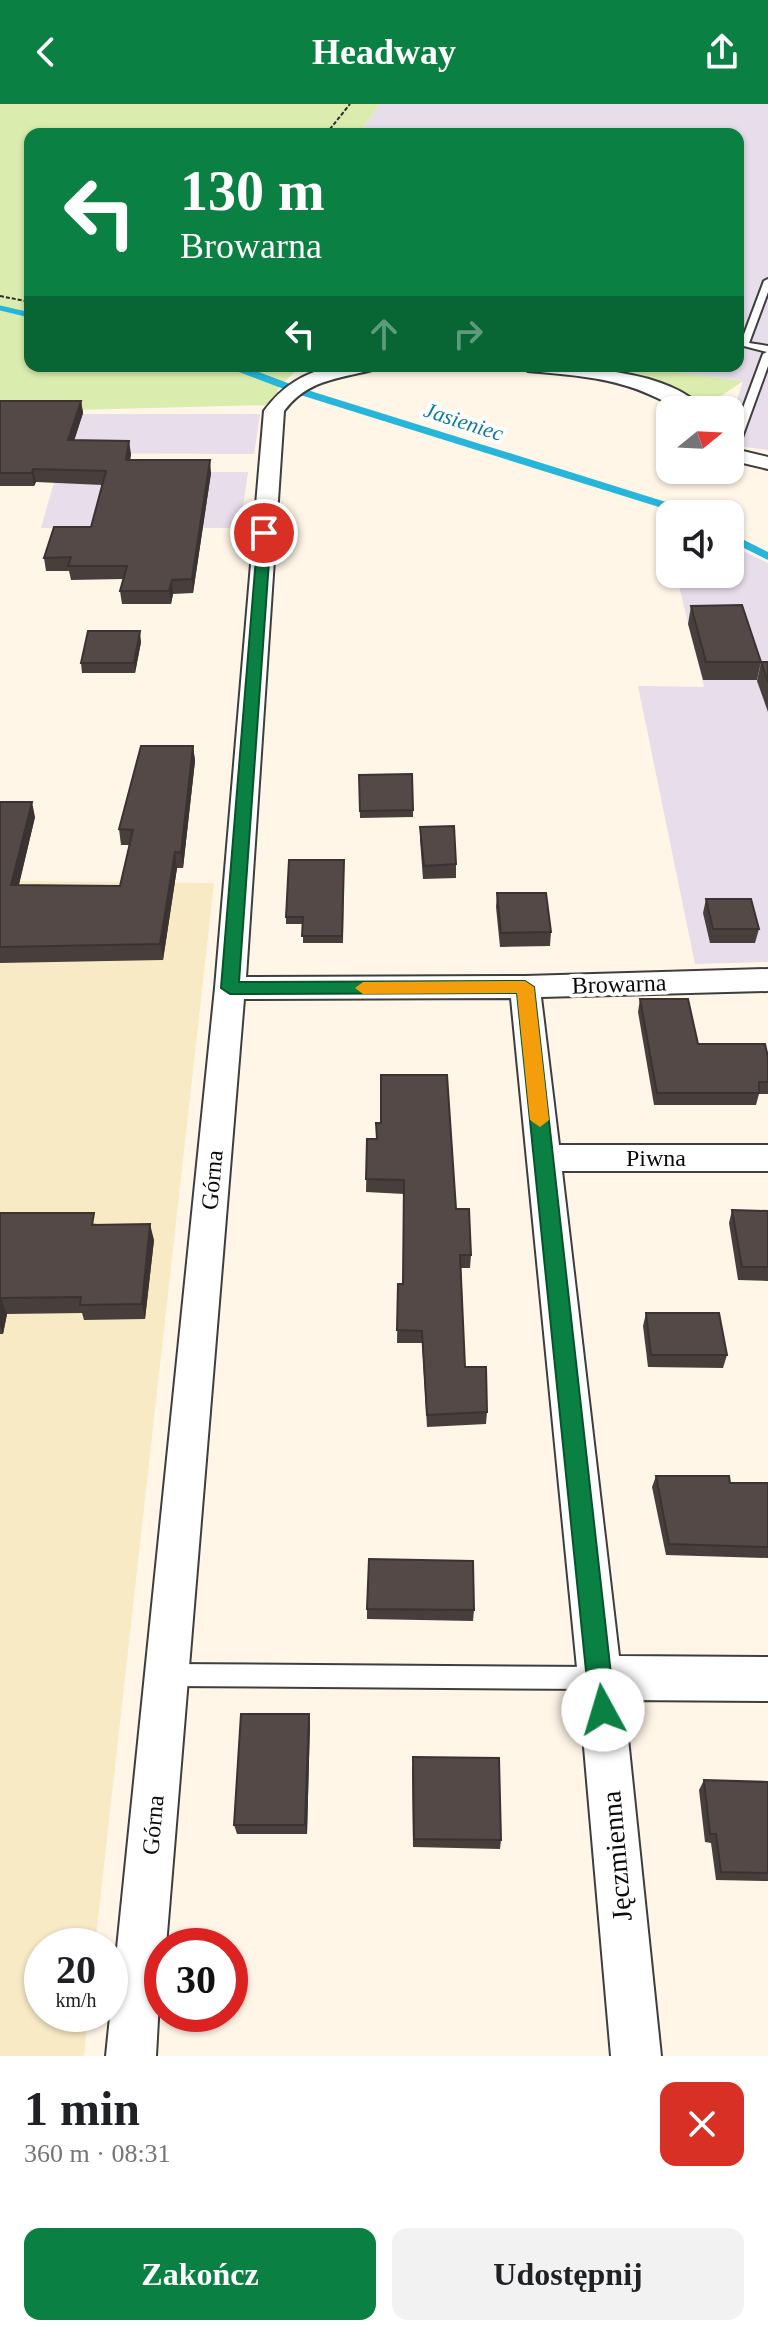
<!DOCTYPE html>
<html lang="pl">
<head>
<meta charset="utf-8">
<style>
	body { margin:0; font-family:"Times New Roman",serif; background:#f2f2f2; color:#202124; height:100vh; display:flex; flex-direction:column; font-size:30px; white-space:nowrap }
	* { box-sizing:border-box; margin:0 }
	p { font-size:26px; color:#757577 }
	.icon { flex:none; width:44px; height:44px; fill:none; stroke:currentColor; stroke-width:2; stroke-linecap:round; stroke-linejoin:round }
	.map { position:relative; height:1952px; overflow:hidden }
	.drawer { display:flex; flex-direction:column; background:#fff; flex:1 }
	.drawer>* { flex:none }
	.banner { position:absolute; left:24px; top:24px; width:720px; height:244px; border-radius:16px; box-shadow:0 2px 6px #0004; background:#0b8043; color:#fff; overflow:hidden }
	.needle { width:52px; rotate:72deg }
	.controls { position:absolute; left:656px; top:292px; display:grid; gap:16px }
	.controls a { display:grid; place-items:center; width:88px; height:88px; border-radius:16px; background:#fff; box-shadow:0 2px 6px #0004; font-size:40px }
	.speed { position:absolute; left:24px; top:1824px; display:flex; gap:16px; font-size:40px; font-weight:700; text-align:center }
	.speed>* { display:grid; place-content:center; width:104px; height:104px; border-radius:50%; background:#fff; box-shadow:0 2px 6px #0004; line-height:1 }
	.speed small { font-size:20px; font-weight:400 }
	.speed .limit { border:12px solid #d22; background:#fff; color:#111 }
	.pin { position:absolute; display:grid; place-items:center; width:68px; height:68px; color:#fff; margin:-34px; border:4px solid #fff; border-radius:50%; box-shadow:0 2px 8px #0007 }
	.me { position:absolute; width:88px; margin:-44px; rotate:354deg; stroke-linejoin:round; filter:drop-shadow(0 0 6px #0008) }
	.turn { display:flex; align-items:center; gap:28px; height:168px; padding:0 24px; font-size:36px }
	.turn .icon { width:104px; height:104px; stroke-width:2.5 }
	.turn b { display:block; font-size:56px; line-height:68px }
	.lanes { display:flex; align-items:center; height:76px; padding:0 24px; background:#0003; justify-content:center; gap:40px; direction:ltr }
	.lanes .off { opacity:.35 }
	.round { display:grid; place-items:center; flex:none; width:84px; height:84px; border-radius:16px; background:#f2f2f2 }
	.summary { display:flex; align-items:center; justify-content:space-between; height:136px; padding:0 24px }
	h1 { font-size:48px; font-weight:800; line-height:60px }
	.action { display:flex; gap:16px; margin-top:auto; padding:16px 24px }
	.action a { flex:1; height:92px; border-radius:16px; background:#0b8043; color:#fff; font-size:32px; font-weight:800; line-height:92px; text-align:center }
	.action a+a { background:#f2f2f2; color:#202124 }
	header { display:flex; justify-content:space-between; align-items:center; height:104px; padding:0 24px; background:#0b8043; color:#fff; font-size:36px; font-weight:800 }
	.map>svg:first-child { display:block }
</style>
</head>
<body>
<header><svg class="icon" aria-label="back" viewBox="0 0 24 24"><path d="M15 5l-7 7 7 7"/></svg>Headway<svg class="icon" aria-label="share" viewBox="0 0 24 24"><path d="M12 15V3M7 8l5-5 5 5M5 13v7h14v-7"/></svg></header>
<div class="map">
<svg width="768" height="1952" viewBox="0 0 768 1952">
	<rect width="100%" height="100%" fill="#fff6e8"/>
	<g fill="#e7ddeb">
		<polygon points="380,0 768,0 768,346 730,341 730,318 743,277 628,262 738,262 738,30 359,30"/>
		<polygon points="0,310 260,310 254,350 0,349"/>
		<polygon points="57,368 248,368 240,424 41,424"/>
		<polygon points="730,441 768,459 768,858 695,860 638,582 704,583 676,470 730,470"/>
	</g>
	<polygon fill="#f8eac5" points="0,777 214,779 95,1842 42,1842 42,1910 88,1910 84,1952 0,1952"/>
	<g fill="#dbedae">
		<polygon points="0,0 380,0 359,30 30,30 30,262 301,262 281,281 270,301 0,308"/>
		<polygon points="528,262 628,262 743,277 701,306 694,306 671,291 602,268"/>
	</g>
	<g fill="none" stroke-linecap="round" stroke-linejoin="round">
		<polyline stroke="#26b6dc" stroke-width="5" points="0,204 30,211"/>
		<g stroke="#26b6dc" stroke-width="7">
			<polyline points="233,262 299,287 664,401 682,410"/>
			<polyline points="730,433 768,452"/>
		</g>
		<g stroke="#3e3e3e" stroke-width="4">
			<g id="service">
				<polygon points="768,175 768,188 749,239 768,242 768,262 736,350 731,353 730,339 763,250 767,248 740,241 764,177"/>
				<polygon points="168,1560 597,1563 605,1566 608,1574 605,1582 597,1585 168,1582 160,1579 157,1571 160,1563"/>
			</g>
		</g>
		<g stroke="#3e3e3e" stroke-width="4">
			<g id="minor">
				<path d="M335 262H375L372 266C337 275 307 276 284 307L246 873 525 872 768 865V887L541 893 559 1041H768V1067H562L619 1552 768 1553V1597L624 1596 661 1952H611L578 1574 511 894 244 895 166 1842H162L156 1952H106L215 884 264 307C283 281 304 269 335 262Z"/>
				<path d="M519 262C569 262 669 264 704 306 671 306 658 291 627 282 595 272 561 270 528 267Z"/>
				<polygon points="730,344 768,353 768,365 730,356"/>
			</g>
		</g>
		<g stroke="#2d2d2d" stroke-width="2" stroke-dasharray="4 2" stroke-linecap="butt">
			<polyline points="326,30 350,0"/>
			<polyline points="0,192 30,198"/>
		</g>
		<polyline stroke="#2d2d2d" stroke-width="3" stroke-dasharray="5 2" stroke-linecap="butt" points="267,262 278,265"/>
		<use href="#service" fill="#fff" fill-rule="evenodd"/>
		<use href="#minor" fill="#fff" fill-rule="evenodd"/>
	</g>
	<g fill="#483f3c">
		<polygon points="0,297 81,297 83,309 74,336 131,350 130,356 211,369 193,489 173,490 171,500 122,500 120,487 123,475 71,476 69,467 46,467 44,454 91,423 102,381 36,378 34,382 0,382"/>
		<polygon points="691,502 761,558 757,576 703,576 688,520"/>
		<polygon points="141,538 135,569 82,569 81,559"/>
		<polygon points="761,558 768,558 768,608 757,577"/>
		<polygon points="193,642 195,657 183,764 177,764 163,856 0,859 0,698 35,713 19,781 120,782 129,741 121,741 119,725"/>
		<polygon points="359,671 413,706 413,713 360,714"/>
		<polygon points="420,723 456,760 456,774 423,775 420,736"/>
		<polygon points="344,756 343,839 303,839 303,820 286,820 286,813"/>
		<polygon points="497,789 551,828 550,842 500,843 496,803"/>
		<polygon points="706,795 759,825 755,839 710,839 703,809"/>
		<polygon points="640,895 698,940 768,953 768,990 759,990 756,1001 654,1001 638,908"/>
		<polygon points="367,1035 456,1105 471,1151 470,1164 461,1164 465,1263 487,1308 486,1320 427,1323 422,1239 397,1239 398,1180 403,1180 404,1090 366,1088"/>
		<polygon points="732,1106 768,1107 768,1177 738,1176 729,1119"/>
		<polygon points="0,1109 97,1120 154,1136 145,1215 84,1216 82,1209 7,1210 3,1230 0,1230"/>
		<polygon points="646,1209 727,1251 723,1264 648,1263 643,1222"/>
		<polygon points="656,1372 730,1379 768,1379 768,1454 666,1451 652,1383"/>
		<polygon points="367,1505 474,1506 473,1517 367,1515"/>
		<polygon points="309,1610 310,1619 307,1730 237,1730 234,1721"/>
		<polygon points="412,1662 501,1736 500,1745 413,1743"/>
		<polygon points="704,1676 768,1678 768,1777 716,1776 711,1739 705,1738 699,1686"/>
	</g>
	<g fill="#3b3331">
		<polygon points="81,297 83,309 70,350 68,336"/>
		<polygon points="129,337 131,350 128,369 126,356"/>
		<polygon points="210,356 211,369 193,489 192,475"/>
		<polygon points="33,365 36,378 34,382 32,369"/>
		<polygon points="172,476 173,490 171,500 169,487"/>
		<polygon points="140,527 141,538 135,569 134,559"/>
		<polygon points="193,642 195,657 183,764 181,749"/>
		<polygon points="32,698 35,713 15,796 11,781"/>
		<polygon points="175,748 177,764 163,856 160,840"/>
		<polygon points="150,1120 154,1136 145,1215 142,1200"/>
		<polygon points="1,1194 7,1210 3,1230 0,1221 0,1202"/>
		<polygon points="309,1610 310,1619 307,1730 305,1721"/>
	</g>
	<g fill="#544946" stroke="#3b3331" stroke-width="2">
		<polygon points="0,297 81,297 68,336 129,337 126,356 210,356 192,475 172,476 169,487 120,487 127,462 68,462 71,453 44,454 54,423 91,423 106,367 33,365 32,369 0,369"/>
		<polygon points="742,501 761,558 706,558 691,502"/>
		<polygon points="88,527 140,527 134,559 81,559"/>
		<polygon points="761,558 768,558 768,578"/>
		<polygon points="141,642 193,642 181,749 175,748 160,840 0,843 0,698 32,698 11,781 120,782 133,726 119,725"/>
		<polygon points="412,670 413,706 360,707 359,671"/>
		<polygon points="454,722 456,760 424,762 420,723"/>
		<polygon points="289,756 344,756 342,832 302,832 303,813 286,813"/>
		<polygon points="497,789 546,789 551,828 501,829"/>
		<polygon points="706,795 751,795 759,825 713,825"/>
		<polygon points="640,895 688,895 698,940 765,940 768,953 768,978 759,978 759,989 657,989"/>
		<polygon points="381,971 447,971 456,1105 469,1105 471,1151 460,1151 465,1263 486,1263 487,1308 427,1311 422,1227 397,1226 398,1180 403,1180 404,1076 366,1075 367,1035 377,1035 376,1019 381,1019"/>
		<polygon points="732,1106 768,1107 768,1163 742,1163"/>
		<polygon points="0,1109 94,1109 92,1121 150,1120 142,1200 80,1201 81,1193 1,1194 0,1202"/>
		<polygon points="646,1209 719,1209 727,1251 651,1251"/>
		<polygon points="656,1372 729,1372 730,1379 768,1379 768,1443 669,1440"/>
		<polygon points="369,1455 473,1457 474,1506 367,1505"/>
		<polygon points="241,1610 309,1610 305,1721 234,1721"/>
		<polygon points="413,1653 499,1654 501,1736 414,1735"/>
		<polygon points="704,1676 768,1678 768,1769 721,1768 716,1730 710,1730"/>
	</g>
	<polygon fill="#0b8043" stroke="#07532c" stroke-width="2" points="264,425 271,429 239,878 525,877 534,883 615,1606 611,1615 603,1619 594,1615 590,1606 517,889 230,890 221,884 258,429"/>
	<polygon fill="#f59e0b" points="525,877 534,883 549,1016 540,1023 530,1016 517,889 363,890 355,884 363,878"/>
	<g text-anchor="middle" stroke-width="8" stroke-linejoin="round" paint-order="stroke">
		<g font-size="22" font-style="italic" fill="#087ba0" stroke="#fff">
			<text transform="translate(464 317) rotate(18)" y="8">Jasieniec</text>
		</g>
		<g font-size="24" fill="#0b0b0b" stroke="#fff">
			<text transform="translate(619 880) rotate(-2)" y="8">Browarna</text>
			<text x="656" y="1062">Piwna</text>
			<text transform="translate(212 1076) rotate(-85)" y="8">Górna</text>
			<text transform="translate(153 1721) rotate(-85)" y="8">Górna</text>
		</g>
		<g font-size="28" fill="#0b0b0b" stroke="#fff">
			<text transform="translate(616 1752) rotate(-95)" y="10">Jęczmienna</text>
		</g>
	</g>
</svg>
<div class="controls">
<a><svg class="needle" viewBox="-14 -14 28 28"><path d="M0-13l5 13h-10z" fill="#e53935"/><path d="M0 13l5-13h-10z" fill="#757577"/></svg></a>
<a><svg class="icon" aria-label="sound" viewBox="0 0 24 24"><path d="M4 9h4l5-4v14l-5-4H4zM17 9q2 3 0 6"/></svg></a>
</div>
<div class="speed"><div>20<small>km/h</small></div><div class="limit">30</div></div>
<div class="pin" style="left:264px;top:429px;background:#d93025"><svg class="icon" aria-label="arrive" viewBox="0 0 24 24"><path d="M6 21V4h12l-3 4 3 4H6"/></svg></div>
<svg class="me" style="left:603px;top:1606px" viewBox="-20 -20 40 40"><circle r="19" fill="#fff"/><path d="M0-13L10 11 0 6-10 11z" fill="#0b8043"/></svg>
<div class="banner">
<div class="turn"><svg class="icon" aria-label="left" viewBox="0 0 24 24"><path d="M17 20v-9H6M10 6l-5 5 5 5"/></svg><div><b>130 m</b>Browarna</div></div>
<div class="lanes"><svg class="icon" aria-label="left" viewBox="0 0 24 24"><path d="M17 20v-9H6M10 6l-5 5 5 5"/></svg><svg class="icon off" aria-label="ahead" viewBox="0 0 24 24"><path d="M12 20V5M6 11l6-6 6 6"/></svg><svg class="icon off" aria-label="right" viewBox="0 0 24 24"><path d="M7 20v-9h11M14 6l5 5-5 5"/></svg></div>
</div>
</div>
<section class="drawer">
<div class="summary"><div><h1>1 min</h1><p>360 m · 08:31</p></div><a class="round" style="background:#d93025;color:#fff"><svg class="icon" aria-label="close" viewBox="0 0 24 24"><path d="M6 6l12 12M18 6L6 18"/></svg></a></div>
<div class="action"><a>Zakończ</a><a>Udostępnij</a></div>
</section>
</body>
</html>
